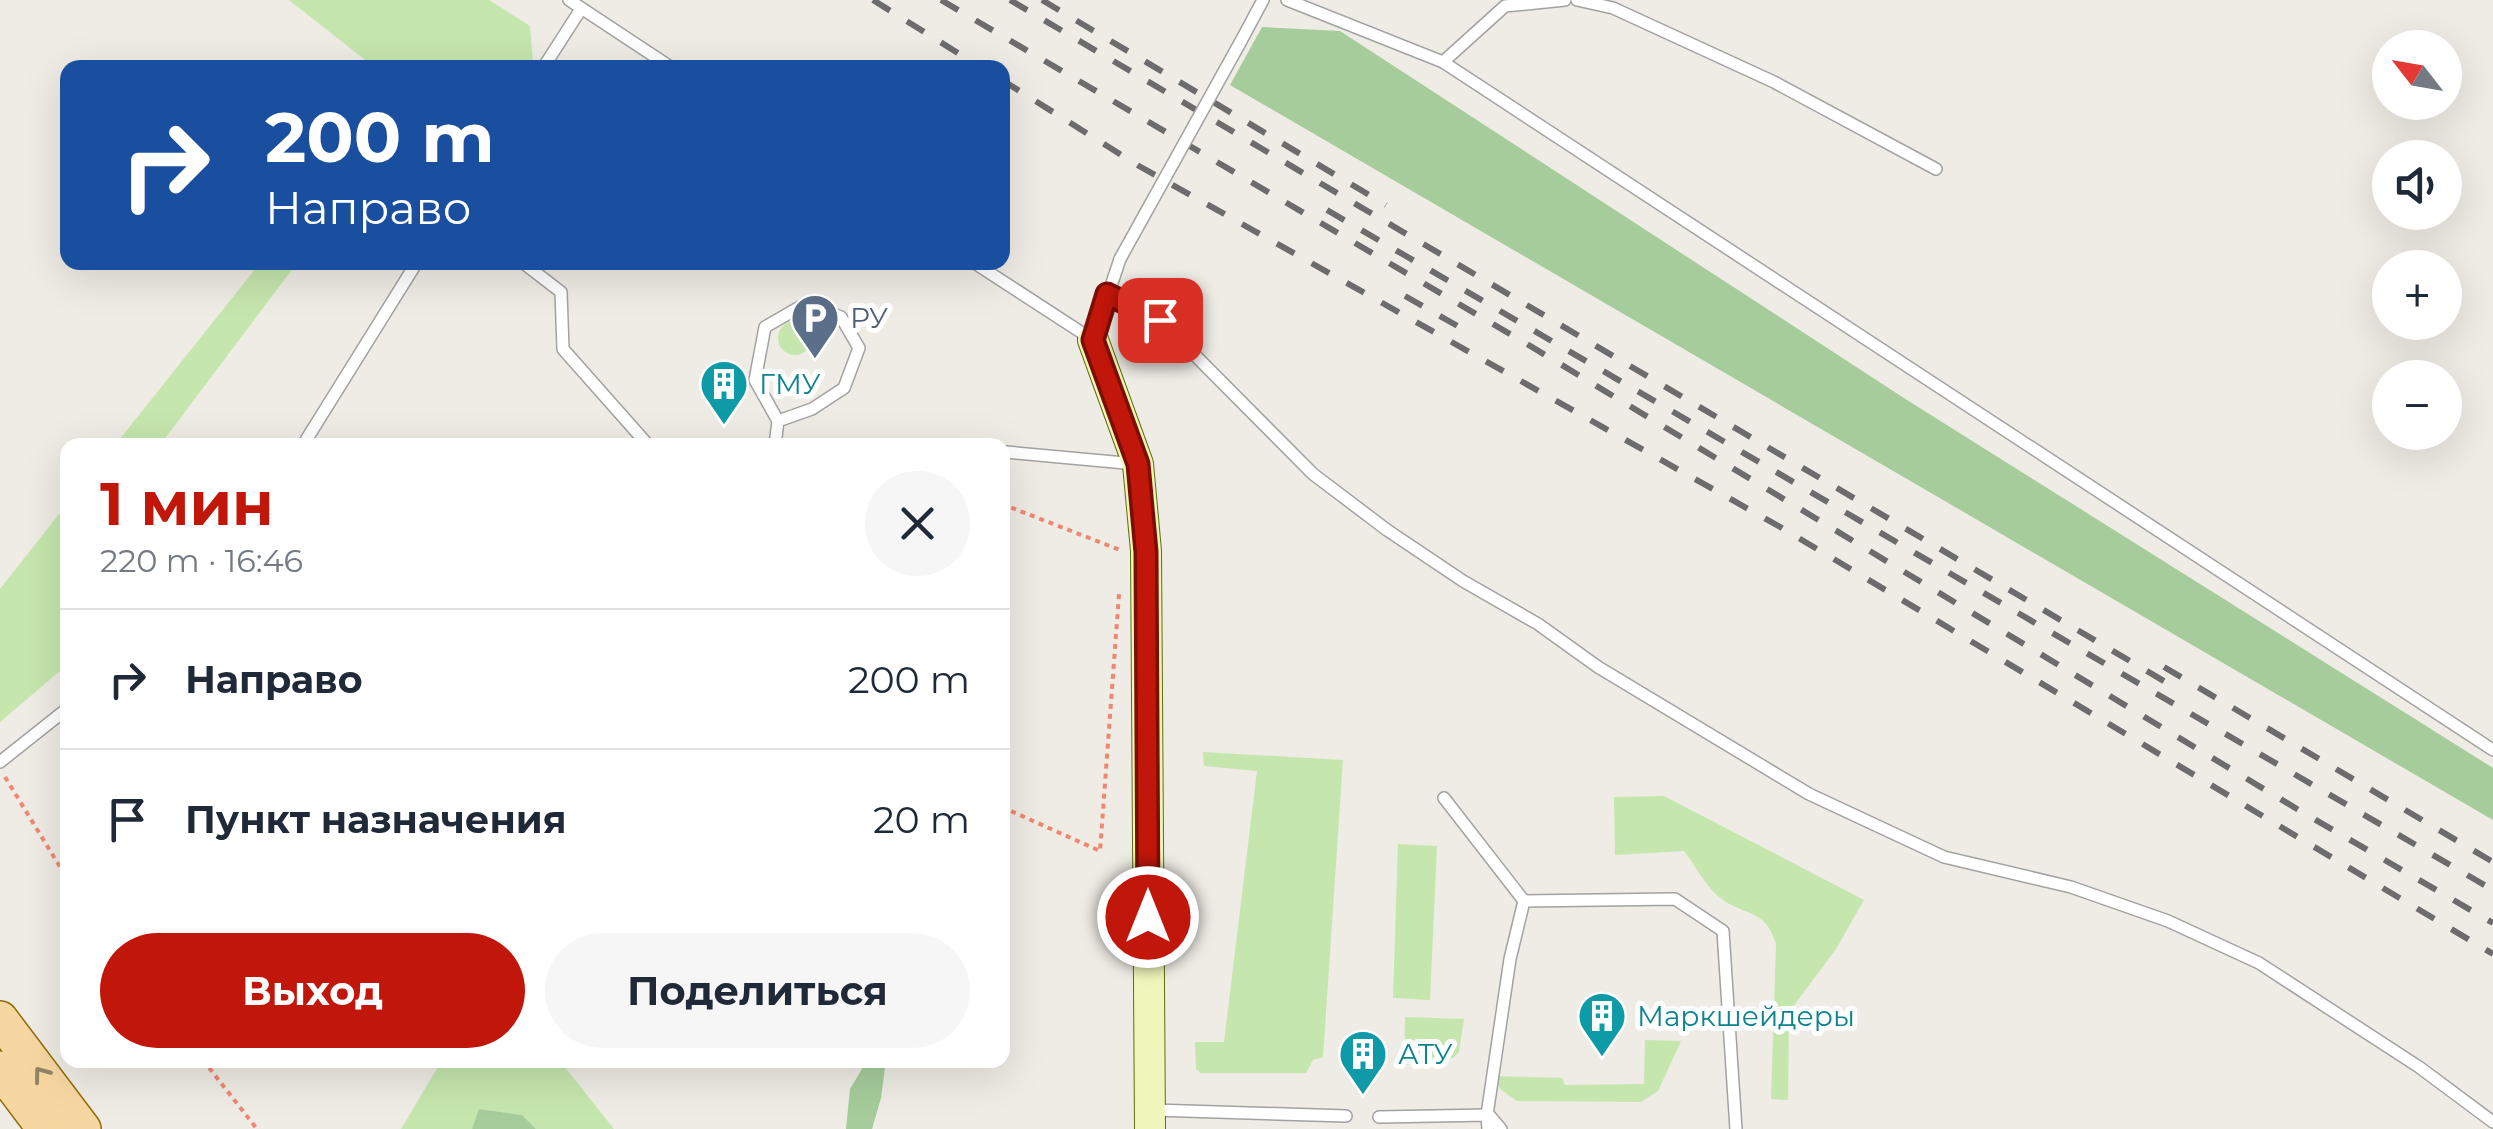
<!DOCTYPE html>
<html lang="ru">
<head>
<meta charset="utf-8">
<style>
	body { margin:0; font-family:Montserrat,sans-serif; background:#f6f6f7; color:#1f2937; height:100vh; display:flex; flex-direction:column; font-size:38px; white-space:nowrap }
	* { box-sizing:border-box; margin:0 }
	p { font-size:32px; color:#747a83 }
	.icon { flex:none; width:55px; height:55px; fill:none; stroke:currentColor; stroke-width:2; stroke-linecap:round; stroke-linejoin:round }
	.map { position:relative; flex:1; overflow:hidden }
	.details { position:absolute; left:60px; top:438px; width:950px; height:630px; display:flex; flex-direction:column; background:#fff; border-radius:20px; box-shadow:0 10px 40px #0002 }
	.details>* { flex:none }
	.banner { position:absolute; left:60px; top:60px; width:950px; height:210px; border-radius:20px; box-shadow:0 10px 40px #0002; background:#1a4fa0; color:#fff; overflow:hidden }
	.needle { width:65px; rotate:301deg }
	.fabs { position:absolute; left:2372px; top:30px; display:grid; gap:20px }
	.fabs a { display:grid; place-items:center; width:90px; height:90px; border-radius:50%; background:#fff; box-shadow:0 10px 40px #0002; font-size:50px }
	.pin { position:absolute; display:grid; place-items:center; width:85px; height:85px; color:#fff; margin:-42px; border-radius:20px; box-shadow:0 5px 15px #0006 }
	.me { position:absolute; width:110px; margin:-55px; rotate:0deg; stroke-linejoin:round; filter:drop-shadow(0 0 8px #0008) }
	.turn { display:flex; align-items:center; gap:35px; height:210px; padding:0 40px; font-size:45px }
	.turn .icon { width:130px; height:130px; stroke-width:2.5 }
	.turn b { display:block; font-size:70px; line-height:85px }
	.round { display:grid; place-items:center; flex:none; width:105px; height:105px; border-radius:52px; background:#f6f6f7 }
	.overview { display:flex; align-items:center; justify-content:space-between; height:170px; padding:0 40px }
	h1 { font-size:60px; font-weight:700; line-height:75px; color:#c1160a }
	.button { display:flex; gap:20px; margin-top:auto; padding:20px 40px }
	.button a { flex:1; height:115px; border-radius:60px; background:#c1160a; color:#fff; font-size:40px; font-weight:700; line-height:115px; text-align:center }
	.button a+a { background:#f6f6f7; color:#1f2937 }
	ul { padding:0; list-style:none }
	li { display:flex; align-items:center; gap:30px; height:140px; padding:0 40px; border-top:2px solid #e0e1e3 }
	li div { flex:1 }
	li b { display:block; font-size:38px }
	li em { font-style:normal }
	.map>svg:first-child { display:block }
</style>
</head>
<body>
<div class="map">
<svg width="2493" height="1129" viewBox="0 0 2493 1129">
	<rect width="100%" height="100%" fill="#eeece4"/>
	<g fill="#c5e6ad">
		<polygon points="289,0 489,0 530,26 533,62 530,68 374,67"/>
		<polygon points="260,263 297,263 160,445 115,445"/>
		<circle cx="795" cy="338" r="17"/>
		<polygon points="67,504 67,665 0,722 0,589"/>
		<polygon points="1203,752 1343,760 1323,1057 1313,1060 1306,1073 1201,1073 1196,1069 1195,1042 1224,1042 1257,771 1204,766"/>
		<path d="M1664 796 1864 900 1836 949 1789 1012 1788 1100 1771 1099 1776 944C1765 906 1742 917 1718 896 1705 885 1695 865 1684 851L1615 855 1614 797Z"/>
		<polygon points="1398,844 1437,846 1430,1000 1393,998"/>
		<polygon points="1405,1017 1464,1019 1459,1052 1453,1058 1404,1065"/>
		<polygon points="1645,1040 1681,1041 1658,1091 1641,1102 1517,1101 1500,1089 1496,1076 1562,1078 1565,1085 1644,1084"/>
		<polygon points="442,1060 521,1060 524,1066 564,1066 614,1129 536,1129 522,1115 480,1109 472,1129 401,1129"/>
	</g>
	<g fill="#a6cc9b">
		<polygon points="1262,27 1340,31 1907,400 2493,768 2493,820 1230,85"/>
		<polygon points="862,1060 886,1060 881,1098 872,1129 846,1129 850,1089 862,1069"/>
		<polygon points="479,1109 522,1115 536,1129 472,1129"/>
	</g>
	<g fill="none" stroke-linecap="round" stroke-linejoin="round">
		<g stroke="#a2a2a2" stroke-width="14">
			<g id="lane">
				<polyline points="569,0 672,68"/>
				<polyline points="1287,0 1443,62 2493,750"/>
				<polyline points="1577,0 1613,8 1774,82 1936,169"/>
				<polyline points="1241,41 1263,0"/>
				<polyline points="1443,62 1505,6 1565,0"/>
				<polyline points="543,68 581,9"/>
				<polyline points="522,262 561,292 563,349 648,445"/>
				<polyline points="973,262 1093,340 1120,259"/>
				<polyline points="1107,294 1160,320 1313,474 1387,530 1463,581 1538,624 1598,667 1809,794 1944,857 2071,887 2168,921 2259,963 2419,1067 2493,1122"/>
				<polyline points="303,445 417,262"/>
				<polyline points="775,445 778,421 755,380 765,327 805,304 841,317 859,348 844,388 812,409 778,421"/>
				<polyline points="1006,452 1136,464"/>
				<polyline points="0,762 68,708"/>
				<polyline points="1444,798 1524,901"/>
				<polyline points="1154,1110 1346,1116"/>
				<polyline points="1379,1117 1489,1115 1501,1129"/>
				<polyline points="1488,1129 1487,1115 1510,959 1524,901 1675,899 1723,931 1736,1129"/>
			</g>
		</g>
		<g stroke="#5e6f0a" stroke-width="32">
			<polyline id="secondary" points="1093,340 1138,464 1146,551 1150,1129"/>
		</g>
		<g stroke="#906b08" stroke-width="38">
			<g id="primary">
				<polyline points="0,1019 83,1129"/>
				<polyline points="0,1069 45,1129"/>
			</g>
		</g>
		<g stroke="#f28771" stroke-width="4" stroke-dasharray="5 5" stroke-linecap="butt">
			<polyline points="792,443 837,445"/>
			<polyline points="1002,504 1120,550"/>
			<polyline points="5,777 68,880"/>
			<polyline points="1002,807 1100,851 1119,594"/>
			<polyline points="203,1060 257,1129"/>
		</g>
		<use href="#lane" stroke="#fff" stroke-width="11"/>
		<use href="#secondary" stroke="#eff6bb" stroke-width="30"/>
		<use href="#primary" stroke="#f7d7a1" stroke-width="35"/>
		<g stroke="#6c6c6c" stroke-width="6" stroke-dasharray="20 20" stroke-linecap="butt">
			<polyline points="873,0 982,68"/>
			<polyline points="941,0 1527,344 2297,809 2493,923"/>
			<polyline points="1010,0 2174,687"/>
			<polyline points="1042,0 1386,205"/>
			<polyline points="1002,80 1139,166 1782,528 2493,954"/>
			<polyline points="1327,210 2493,890"/>
			<polyline points="1405,296 1468,332"/>
			<polyline points="2164,667 2493,862"/>
		</g>
		<g stroke="#a2a2a2" stroke-width="14" stroke-linecap="butt">
			<polyline id="lane-bridge" points="1120,259 1241,41"/>
		</g>
		<use href="#lane-bridge" stroke="#fff" stroke-width="11"/>
	</g>
	<defs><path id="oneway-chevron" d="M-2-3.5L2.5 0L-2 3.5" fill="none" stroke-width="1.6" stroke-linecap="round" stroke-linejoin="round" transform="scale(2.5)"/></defs>
	<use stroke="#958466" href="#oneway-chevron" transform="translate(41 1074) rotate(-127)"/>
	<g fill="none" stroke-linecap="round" stroke-linejoin="round">
		<g stroke="#7d0e06" stroke-width="25">
			<polyline id="route" points="1148,917 1146,552 1138,464 1093,340 1107,294 1160,320"/>
		</g>
		<use href="#route" stroke="#c1160a" stroke-width="18"/>
	</g>
	<defs>
		<g id="parking-pin" transform="scale(2.5)"><path d="M0 17L-7.5 6A9.5 9.5 0 1 1 7.5 6Z" fill="#5c6f8a" stroke="#fff"/><path d="M-3.5-5.5H1a3.5 3.5 0 0 1 0 7H-1V5.5H-3.5ZM-1-3.4V-.6H.8a1.4 1.4 0 0 0 0-2.8Z" fill="#fff"/></g>
		<g id="building-pin" transform="scale(2.5)"><path d="M0 17L-7.5 6A9.5 9.5 0 1 1 7.5 6Z" fill="#0f9aa8" stroke="#fff"/><path d="M-4-6H4V6H1V3H-1V6H-4ZM-2.5-4.3h1.7v1.8h-1.7ZM.8-4.3h1.7v1.8H.8ZM-2.5-1h1.7V.8h-1.7ZM.8-1h1.7V.8H.8Z" fill="#fff"/></g>
	</defs>
	<g fill-rule="evenodd">
		<use href="#parking-pin" x="815" y="318"/>
		<use href="#building-pin" x="724" y="384"/>
		<use href="#building-pin" x="1602" y="1016"/>
		<use href="#building-pin" x="1363" y="1054"/>
	</g>
	<g text-anchor="middle" stroke-width="10" stroke-linejoin="round" paint-order="stroke">
		<g font-size="28" fill="#4e5e75" stroke="#fff" text-anchor="start">
			<text x="850" y="328">РУ</text>
		</g>
		<g font-size="28" fill="#0d838f" stroke="#fff" text-anchor="start">
			<text x="759" y="394">ГМУ</text>
			<text x="1637" y="1026">Маркшейдеры</text>
			<text x="1398" y="1064">АТУ</text>
		</g>
	</g>
</svg>
<div class="fabs">
<a><svg class="needle" viewBox="-14 -14 28 28"><path d="M0-13l5 13h-10z" fill="#e53935"/><path d="M0 13l5-13h-10z" fill="#747a83"/></svg></a>
<a><svg class="icon" aria-label="sound" viewBox="0 0 24 24"><path d="M4 9h4l5-4v14l-5-4H4zM17 9q2 3 0 6"/></svg></a>
<a>+</a>
<a>−</a>
</div>
<div class="pin" style="left:1160px;top:320px;background:#d93025"><svg class="icon" aria-label="arrive" viewBox="0 0 24 24"><path d="M6 21V4h12l-3 4 3 4H6"/></svg></div>
<svg class="me" style="left:1148px;top:917px" viewBox="-20 -20 40 40"><circle r="17" fill="#c1160a" stroke="#fff" stroke-width="3"/><path d="M0-11L8 9 0 5-8 9z" fill="#fff"/></svg>
<div class="banner">
<div class="turn"><svg class="icon" aria-label="right" viewBox="0 0 24 24"><path d="M7 20v-9h11M14 6l5 5-5 5"/></svg><div><b>200 m</b>Направо</div></div>
</div>
<section class="details">
<div class="overview"><div><h1>1 мин</h1><p>220 m · 16:46</p></div><a class="round"><svg class="icon" aria-label="close" viewBox="0 0 24 24"><path d="M6 6l12 12M18 6L6 18"/></svg></a></div>
<ul>
<li><svg class="icon" aria-label="right" viewBox="0 0 24 24"><path d="M7 20v-9h11M14 6l5 5-5 5"/></svg><div><b>Направо</b></div><em>200 m</em></li>
<li><svg class="icon" aria-label="arrive" viewBox="0 0 24 24"><path d="M6 21V4h12l-3 4 3 4H6"/></svg><div><b>Пункт назначения</b></div><em>20 m</em></li>
</ul>
<div class="button"><a>Выход</a><a>Поделиться</a></div>
</section>
</div>
</body>
</html>
